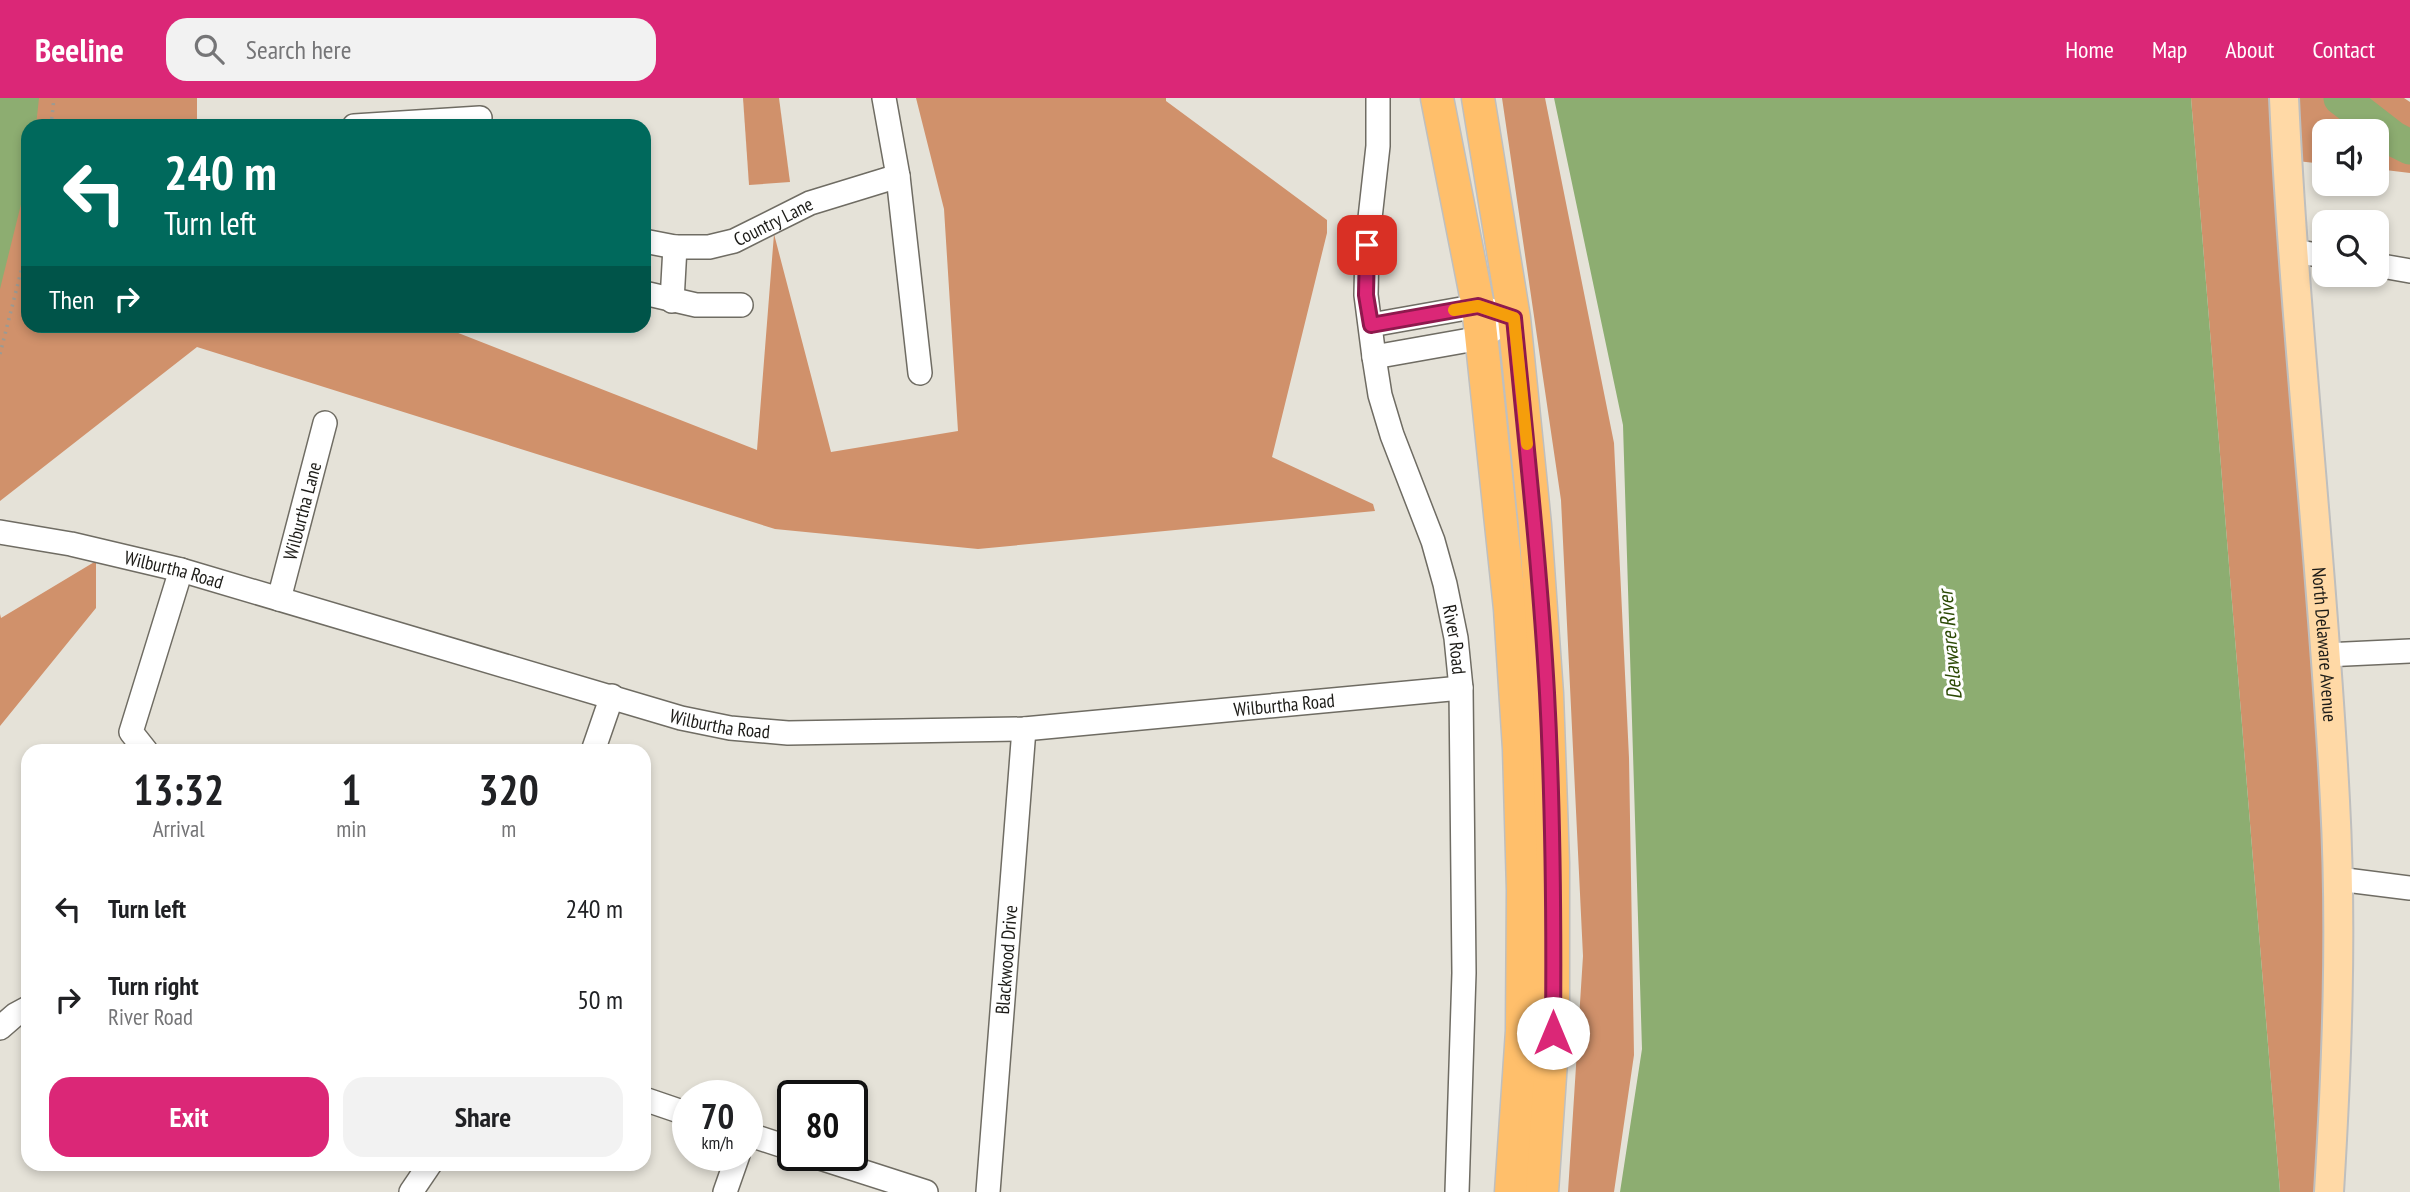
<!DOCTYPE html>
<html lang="en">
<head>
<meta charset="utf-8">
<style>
	body { margin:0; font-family:"PT Sans Narrow",sans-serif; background:#f2f2f2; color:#202124; height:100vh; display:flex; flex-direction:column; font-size:26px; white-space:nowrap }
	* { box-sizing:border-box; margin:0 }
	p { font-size:23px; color:#757577 }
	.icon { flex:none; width:38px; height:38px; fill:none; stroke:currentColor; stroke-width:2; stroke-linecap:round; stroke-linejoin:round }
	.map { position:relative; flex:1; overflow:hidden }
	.side { position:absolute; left:21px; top:646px; width:630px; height:427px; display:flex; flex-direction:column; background:#fff; border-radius:21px; box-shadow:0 4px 10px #0003 }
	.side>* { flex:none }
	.top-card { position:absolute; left:21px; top:21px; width:630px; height:214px; border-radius:21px; box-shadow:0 4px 10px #0003; background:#00695c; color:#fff; overflow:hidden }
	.buttons { position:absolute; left:2312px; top:21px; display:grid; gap:14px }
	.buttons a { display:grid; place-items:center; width:77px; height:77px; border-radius:14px; background:#fff; box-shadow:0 4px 10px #0003; font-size:35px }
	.speed { position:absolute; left:672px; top:982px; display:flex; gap:14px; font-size:35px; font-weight:700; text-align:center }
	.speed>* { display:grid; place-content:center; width:91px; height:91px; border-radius:50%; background:#fff; box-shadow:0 4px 10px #0003; line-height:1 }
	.speed small { font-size:18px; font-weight:400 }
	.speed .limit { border:4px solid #111; border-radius:10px; background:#fff; color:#111 }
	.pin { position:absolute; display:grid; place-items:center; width:60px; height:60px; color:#fff; margin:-30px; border-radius:14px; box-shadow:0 4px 10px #0006 }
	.me { position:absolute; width:77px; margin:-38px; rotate:0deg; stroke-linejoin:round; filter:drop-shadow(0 0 5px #0008) }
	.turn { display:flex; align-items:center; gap:24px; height:147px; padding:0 28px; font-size:32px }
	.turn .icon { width:91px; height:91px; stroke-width:2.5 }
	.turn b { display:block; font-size:49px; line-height:60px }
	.then { display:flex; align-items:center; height:66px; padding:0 28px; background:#0003; gap:14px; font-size:26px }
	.eta { display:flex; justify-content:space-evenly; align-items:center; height:119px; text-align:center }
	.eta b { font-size:42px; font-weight:700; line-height:49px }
	.primary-button { display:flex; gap:14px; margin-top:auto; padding:14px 28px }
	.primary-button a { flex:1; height:80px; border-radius:21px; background:#db2777; color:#fff; font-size:28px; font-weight:700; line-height:80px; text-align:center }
	.primary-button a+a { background:#f2f2f2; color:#202124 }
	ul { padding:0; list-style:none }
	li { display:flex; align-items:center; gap:21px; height:91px; padding:0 28px }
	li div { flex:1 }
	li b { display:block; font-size:26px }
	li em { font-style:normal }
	header { display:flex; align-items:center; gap:42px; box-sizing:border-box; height:98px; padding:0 35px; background:#db2777; color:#fff }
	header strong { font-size:33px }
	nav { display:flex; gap:38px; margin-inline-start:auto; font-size:24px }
	.search { width:490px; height:63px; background:#f2f2f2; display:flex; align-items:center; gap:18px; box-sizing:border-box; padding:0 24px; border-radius:21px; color:#757577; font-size:26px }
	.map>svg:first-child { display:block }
</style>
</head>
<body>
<header>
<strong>Beeline</strong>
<div class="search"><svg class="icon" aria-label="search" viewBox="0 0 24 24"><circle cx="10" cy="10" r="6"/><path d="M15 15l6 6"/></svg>Search here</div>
<nav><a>Home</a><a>Map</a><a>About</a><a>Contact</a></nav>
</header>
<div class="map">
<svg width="2410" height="1094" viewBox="0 0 2410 1094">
	<rect width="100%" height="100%" fill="#e5e2d8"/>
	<g fill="#d0916b">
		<polygon points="0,0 197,0 197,28 28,28 28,228 443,229 757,352 774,136 831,354 958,333 944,111 916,0 1166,0 1166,3 1327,122 1327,135 1272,359 1373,406 1375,413 978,451 775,431 197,249 0,403"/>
		<polygon points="743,0 779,0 790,84 749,87"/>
		<polygon points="1502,0 1545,0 1614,345 1629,660 1634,957 1614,1094 1568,1094 1583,858 1561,402"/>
		<polygon points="2191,0 2404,0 2410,4 2410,75 2377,71 2376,33 2324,33 2324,66 2288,62 2338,781 2329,1094 2280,1094"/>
		<polygon points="96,463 96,510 0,628 0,516 1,520"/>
	</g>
	<g fill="#8dad71">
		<polygon points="0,0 39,0 36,28 28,28 28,78 0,191"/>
		<polygon points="1554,0 2191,0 2280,1094 1620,1094 1642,951 1623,327"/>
	</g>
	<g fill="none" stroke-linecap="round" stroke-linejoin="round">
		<polyline stroke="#8dad71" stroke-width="35" points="2341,0 2394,41 2410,49"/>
		<g stroke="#6f6c63" stroke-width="26">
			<g id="minor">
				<polyline points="884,0 898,78 920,275"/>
				<path id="s1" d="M1378 0V48L1367 147 1366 197 1374 259 1380 297 1392 337 1433 443 1445 486 1456 540 1461 590 1464 875 1457 1094"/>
				<polyline points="354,28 480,20"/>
				<path id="s2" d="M644 143 675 149H709L734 143 810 105 898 78"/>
				<polyline points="2293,153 2324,158"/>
				<polyline points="2376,167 2410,173"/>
				<polyline points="644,195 696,207 741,207"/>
				<polyline points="672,203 675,149"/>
				<polyline points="1371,227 1478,208 1514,220"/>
				<polyline points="1374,259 1481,240 1493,232"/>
				<path id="s3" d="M0 434 71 446 181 472 681 620 730 630 788 635 1024 631 1461 590"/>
				<path id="s4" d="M279 501 325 325"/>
				<polyline points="2325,557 2410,553"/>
				<polyline points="146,653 131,634 181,472"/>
				<polyline points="593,653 612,598"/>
				<polyline points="2338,781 2410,790"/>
				<polyline points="0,930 15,917 28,910"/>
				<polyline points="644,1001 688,1016"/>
				<polyline points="747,1036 793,1051"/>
				<polyline points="811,1057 926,1094"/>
				<polyline points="411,1094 430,1066"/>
				<polyline points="725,1094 738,1057"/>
				<path id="s5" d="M988 1094 1024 631"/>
			</g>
		</g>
		<g stroke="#bfbfbe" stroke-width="32">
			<g id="major">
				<path id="s6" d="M2284 0C2295 235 2323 468 2335 703 2342 833 2337 964 2329 1094"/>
			</g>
		</g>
		<g stroke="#bfbfbe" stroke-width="35">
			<g id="highway">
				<polyline points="1437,0 1478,208 1510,511 1519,651 1523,792 1522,933 1511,1094"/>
				<polyline points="1478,0 1514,220 1535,427 1547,596 1553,765 1553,935 1542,1094"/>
			</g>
		</g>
		<g stroke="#9c9a92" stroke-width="3.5" stroke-dasharray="2 5" stroke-linecap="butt">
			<polyline points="51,28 54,0"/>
			<polyline points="0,256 28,146"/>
		</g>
		<use href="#minor" stroke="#fff" stroke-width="23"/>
		<use href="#major" stroke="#ffd9a6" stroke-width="28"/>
		<use href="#highway" stroke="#ffbf6b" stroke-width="32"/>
	</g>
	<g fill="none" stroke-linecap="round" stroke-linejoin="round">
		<g stroke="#8e194d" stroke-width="18">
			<path id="route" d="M1367 147 1366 197 1371 227 1478 208 1514 220C1526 345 1540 470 1547 595 1553 708 1554 821 1553 935"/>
		</g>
		<use href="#route" stroke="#db2777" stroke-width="12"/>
		<polyline stroke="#f59e0b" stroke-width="12" points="1454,212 1478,208 1514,220 1527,346"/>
	</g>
	<g text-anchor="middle" stroke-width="6" stroke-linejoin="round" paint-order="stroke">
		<g font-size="19" fill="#1c1b17" stroke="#fff">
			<text dy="7" stroke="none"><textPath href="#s2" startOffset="135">Country Lane</textPath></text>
			<text dy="7" stroke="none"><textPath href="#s4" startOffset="91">Wilburtha Lane</textPath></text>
			<text dy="7" stroke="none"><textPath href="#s3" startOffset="178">Wilburtha Road</textPath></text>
			<text dy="7" stroke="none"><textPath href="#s1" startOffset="555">River Road</textPath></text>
			<text dy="7" stroke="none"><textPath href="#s6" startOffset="548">North Delaware Avenue</textPath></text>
			<text dy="7" stroke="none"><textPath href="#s3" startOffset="1312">Wilburtha Road</textPath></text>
			<text dy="7" stroke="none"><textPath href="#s3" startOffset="746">Wilburtha Road</textPath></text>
			<text dy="7" stroke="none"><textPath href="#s5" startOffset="233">Blackwood Drive</textPath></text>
		</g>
		<g font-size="21" font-style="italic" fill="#2c4a05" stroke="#fff">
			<text transform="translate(1950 547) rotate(-95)" y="7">Delaware River</text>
		</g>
	</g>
</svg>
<div class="buttons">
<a><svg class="icon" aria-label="sound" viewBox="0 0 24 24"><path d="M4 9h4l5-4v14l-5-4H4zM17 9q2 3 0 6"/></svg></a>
<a><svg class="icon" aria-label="search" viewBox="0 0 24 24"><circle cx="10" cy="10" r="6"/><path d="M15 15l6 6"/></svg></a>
</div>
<div class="speed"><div>70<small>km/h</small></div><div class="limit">80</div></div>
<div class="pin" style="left:1367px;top:147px;background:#d93025"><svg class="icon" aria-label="arrive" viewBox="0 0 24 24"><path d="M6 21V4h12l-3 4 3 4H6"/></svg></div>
<svg class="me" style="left:1553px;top:935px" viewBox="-20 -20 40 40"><circle r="19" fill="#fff"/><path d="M0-13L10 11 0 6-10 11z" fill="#db2777"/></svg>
<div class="top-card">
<div class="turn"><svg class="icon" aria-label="left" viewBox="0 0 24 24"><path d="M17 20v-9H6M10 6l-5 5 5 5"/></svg><div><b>240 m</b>Turn left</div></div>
<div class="then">Then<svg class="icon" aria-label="right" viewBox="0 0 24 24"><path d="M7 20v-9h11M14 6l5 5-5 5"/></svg></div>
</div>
<section class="side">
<div class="eta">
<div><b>13:32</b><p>Arrival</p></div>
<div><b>1</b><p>min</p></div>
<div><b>320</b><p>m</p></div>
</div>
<ul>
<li><svg class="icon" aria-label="left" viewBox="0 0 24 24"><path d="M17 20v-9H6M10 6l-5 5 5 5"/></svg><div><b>Turn left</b></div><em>240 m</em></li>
<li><svg class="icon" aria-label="right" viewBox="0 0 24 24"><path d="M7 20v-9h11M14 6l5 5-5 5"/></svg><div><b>Turn right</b><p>River Road</p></div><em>50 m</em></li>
</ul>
<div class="primary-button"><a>Exit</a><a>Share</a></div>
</section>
</div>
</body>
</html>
